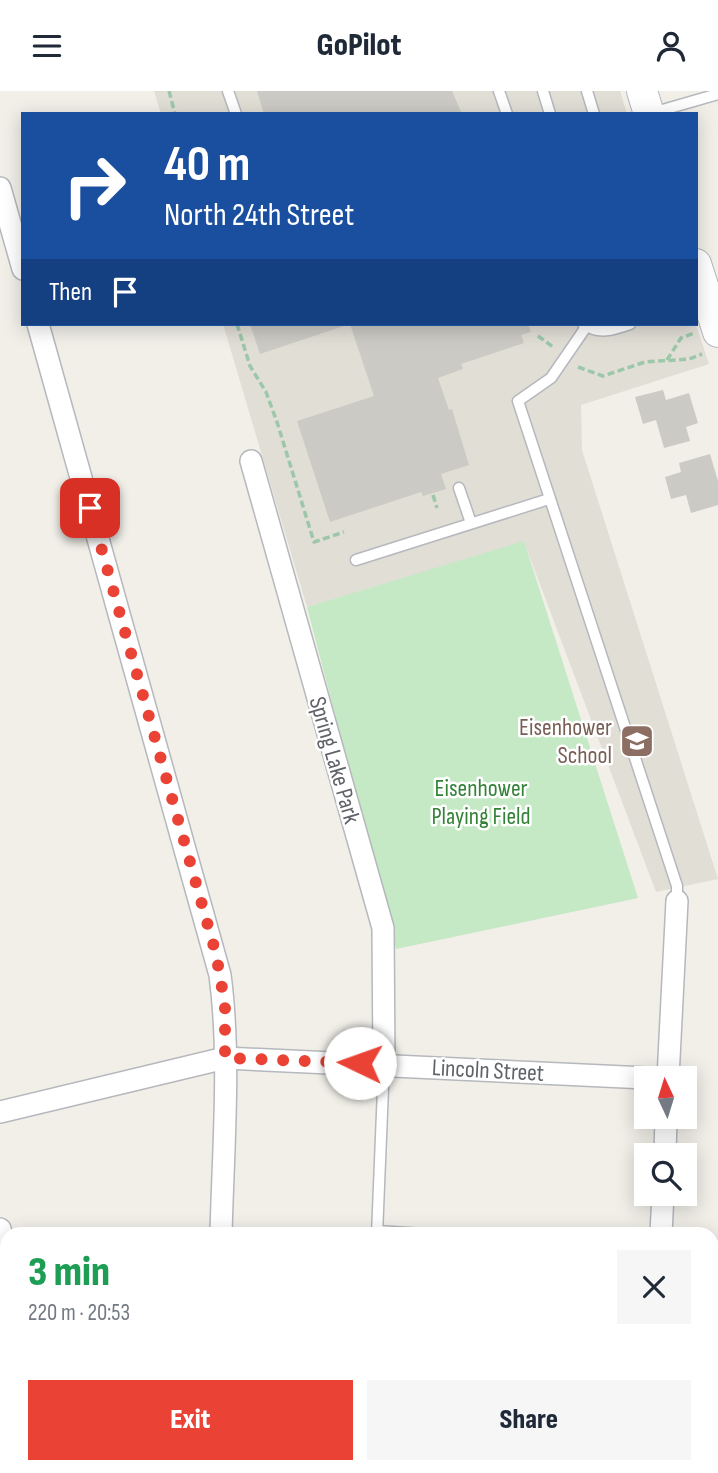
<!DOCTYPE html>
<html lang="en">
<head>
<meta charset="utf-8">
<style>
	body { margin:0; font-family:"Sofia Sans Condensed",sans-serif; background:#f6f6f7; color:#1f2937; height:100vh; display:flex; flex-direction:column; font-size:26px; white-space:nowrap }
	* { box-sizing:border-box; margin:0 }
	p { font-size:23px; color:#747a83 }
	.icon { flex:none; width:38px; height:38px; fill:none; stroke:currentColor; stroke-width:2; stroke-linecap:round; stroke-linejoin:round }
	.map { position:relative; flex:1; overflow:hidden }
	.side { position:absolute; left:0px; top:1136px; width:719px; height:247px; display:flex; flex-direction:column; background:#fff; border-radius:21px 21px 0 0; box-shadow:0 4px 18px #0003 }
	.side>* { flex:none }
	.guide { position:absolute; left:21px; top:21px; width:677px; height:214px; border-radius:0px; box-shadow:0 4px 18px #0003; background:#1a4fa0; color:#fff; overflow:hidden }
	.needle { width:46px; rotate:356deg }
	.controls { position:absolute; left:634px; top:975px; display:grid; gap:14px }
	.controls a { display:grid; place-items:center; width:63px; height:63px; border-radius:0px; background:#fff; box-shadow:0 4px 18px #0003; font-size:35px }
	.pin { position:absolute; display:grid; place-items:center; width:60px; height:60px; color:#fff; margin:-30px; border-radius:14px; box-shadow:0 4px 10px #0006 }
	.me { position:absolute; width:77px; margin:-38px; rotate:273deg; stroke-linejoin:round; filter:drop-shadow(0 0 5px #0008) }
	.turn { display:flex; align-items:center; gap:24px; height:147px; padding:0 28px; font-size:32px }
	.turn .icon { width:91px; height:91px; stroke-width:2.5 }
	.turn b { display:block; font-size:49px; line-height:60px }
	.then { display:flex; align-items:center; height:66px; padding:0 28px; background:#0003; gap:14px; font-size:26px }
	.round { display:grid; place-items:center; flex:none; width:74px; height:74px; border-radius:0px; background:#f6f6f7 }
	.headline { display:flex; align-items:center; justify-content:space-between; height:119px; padding:0 28px }
	h1 { font-size:42px; font-weight:800; line-height:52px; color:#1e9e55 }
	.action { display:flex; gap:14px; margin-top:auto; padding:14px 28px }
	.action a { flex:1; height:80px; border-radius:0px; background:#ea4335; color:#fff; font-size:28px; font-weight:800; line-height:80px; text-align:center }
	.action a+a { background:#f6f6f7; color:#1f2937 }
	header { display:flex; justify-content:space-between; align-items:center; height:91px; padding:0 28px; background:#fff; font-size:32px; font-weight:800 }
	.map>svg:first-child { display:block }
</style>
</head>
<body>
<header><svg class="icon" aria-label="menu" viewBox="0 0 24 24"><path d="M4 6h16M4 12h16M4 18h16"/></svg>GoPilot<svg class="icon" aria-label="person" viewBox="0 0 24 24"><circle cx="12" cy="8" r="4"/><path d="M4 21q1-7 8-7t8 7"/></svg></header>
<div class="map">
<svg width="718" height="1382" viewBox="0 0 718 1382">
	<rect width="100%" height="100%" fill="#f1efe8"/>
	<g fill="#e1ded6">
		<polygon points="154,0 620,0 627,23 161,23"/>
		<polygon points="223,233 696,233 709,273 581,314 582,359 718,788 656,801 524,451 307,516"/>
	</g>
	<polygon fill="#c5e8c5" points="524,450 638,807 396,858 307,516"/>
	<g fill="#cccac5">
		<polygon points="257,0 452,0 462,23 264,23"/>
		<polygon points="250,233 528,233 531,241 521,244 524,252 461,273 463,278 438,287 449,319 452,318 469,374 441,383 446,398 423,405 421,401 330,431 297,330 374,305 350,233 260,263"/>
		<polygon points="663,299 666,309 689,302 698,332 686,336 690,350 664,357 656,329 643,333 635,306"/>
		<polygon points="710,363 718,390 718,414 691,422 686,404 671,408 665,386 681,381 679,372"/>
		<polygon points="101,1376 128,1376 129,1380 103,1382"/>
	</g>
	<g fill="none" stroke-linecap="round" stroke-linejoin="round">
		<g stroke="#b5b8bc" stroke-width="13">
			<g id="lane">
				<polyline points="228,0 236,23"/>
				<polyline points="499,0 507,23"/>
				<polyline points="543,0 550,23"/>
				<polyline points="587,0 594,23"/>
				<polyline points="652,22 718,3"/>
				<path d="M583 233C599 244 613 239 630 233"/>
				<polyline points="586,236 551,287 518,310 677,795 677,810"/>
				<polyline points="459,397 471,432"/>
				<polyline points="356,469 549,408"/>
				<polyline points="377,1140 424,1143"/>
				<polyline points="377,1143 384,973"/>
				<polyline points="712,1157 718,1158"/>
				<polyline points="370,1382 370,1376"/>
			</g>
		</g>
		<g stroke="#b5b8bc" stroke-width="24">
			<g id="street">
				<polyline points="0,97 23,178"/>
				<path d="M38 233 220 884C231 967 223 1059 221 1143"/>
				<polyline points="251,370 383,837 384,973"/>
				<polyline points="668,987 677,810"/>
				<polyline points="0,1021 225,967 646,987"/>
				<polyline points="665,1064 666,1026"/>
				<polyline points="0,1138 7,1165"/>
				<polyline points="661,1143 663,1102"/>
				<polyline points="712,1332 718,1332"/>
				<polyline points="61,1376 62,1382"/>
				<polyline points="210,1382 210,1376"/>
				<polyline points="650,1382 650,1376"/>
			</g>
		</g>
		<g stroke="#b6babf" stroke-width="32">
			<g id="secondary">
				<polyline points="642,0 649,23"/>
				<polyline points="696,173 718,241"/>
			</g>
		</g>
		<g stroke="#9cc7a9" stroke-width="3.5" stroke-dasharray="7 3.5" stroke-linecap="butt">
			<polyline points="169,0 175,23"/>
			<polyline points="237,233 250,275 266,301 277,331 314,451 344,441"/>
			<polyline points="538,245 553,256"/>
			<polyline points="667,269 681,247 694,242"/>
			<polyline points="578,276 603,285 645,271 689,268 702,263"/>
			<polyline points="433,404 437,417"/>
			<polyline points="135,1376 138,1382"/>
		</g>
		<use href="#lane" stroke="#fff" stroke-width="10"/>
		<use href="#street" stroke="#fff" stroke-width="21"/>
		<use href="#secondary" stroke="#fff" stroke-width="30"/>
	</g>
	<g fill="none" stroke-linecap="round" stroke-linejoin="round">
		<polyline stroke="#ea4335" stroke-width="12" stroke-dasharray="0 21.6" points="90,417 216,863 225,914 225,967 360,972"/>
	</g>
	<defs>
		<g id="school-square" transform="scale(1.75)"><rect x="-9" y="-9" width="18" height="18" rx="4" fill="#8d6e63" stroke="#fff"/><path d="M0-5L7-2L0 1L-7-2ZM-4 1L0 2.5L4 1V4Q0 6-4 4Z" fill="#fff"/></g>
	</defs>
	<g fill-rule="evenodd">
		<use href="#school-square" x="637" y="650"/>
	</g>
	<g text-anchor="middle" stroke-width="5" stroke-linejoin="round" paint-order="stroke">
		<g font-size="24" fill="#785e54" stroke="#fff" text-anchor="end">
			<text x="612" y="644">Eisenhower<tspan x="612" dy="28">School</tspan></text>
		</g>
		<g font-size="24" fill="#5f6368" stroke="#fff">
			<text transform="translate(335 669) rotate(74)" y="8">Spring Lake Park</text>
			<text transform="translate(488 979) rotate(3)" y="8">Lincoln Street</text>
		</g>
		<g font-size="24" fill="#348238" stroke="#fff">
			<text x="481" y="705">Eisenhower<tspan x="481" dy="28">Playing Field</tspan></text>
		</g>
	</g>
</svg>
<div class="controls">
<a><svg class="needle" viewBox="-14 -14 28 28"><path d="M0-13l5 13h-10z" fill="#e53935"/><path d="M0 13l5-13h-10z" fill="#747a83"/></svg></a>
<a><svg class="icon" aria-label="search" viewBox="0 0 24 24"><circle cx="10" cy="10" r="6"/><path d="M15 15l6 6"/></svg></a>
</div>
<div class="pin" style="left:90px;top:417px;background:#d93025"><svg class="icon" aria-label="arrive" viewBox="0 0 24 24"><path d="M6 21V4h12l-3 4 3 4H6"/></svg></div>
<svg class="me" style="left:360px;top:972px" viewBox="-20 -20 40 40"><circle r="19" fill="#fff"/><path d="M0-13L10 11 0 6-10 11z" fill="#ea4335"/></svg>
<div class="guide">
<div class="turn"><svg class="icon" aria-label="right" viewBox="0 0 24 24"><path d="M7 20v-9h11M14 6l5 5-5 5"/></svg><div><b>40 m</b>North 24th Street</div></div>
<div class="then">Then<svg class="icon" aria-label="arrive" viewBox="0 0 24 24"><path d="M6 21V4h12l-3 4 3 4H6"/></svg></div>
</div>
<section class="side">
<div class="headline"><div><h1>3 min</h1><p>220 m · 20:53</p></div><a class="round"><svg class="icon" aria-label="close" viewBox="0 0 24 24"><path d="M6 6l12 12M18 6L6 18"/></svg></a></div>
<div class="action"><a>Exit</a><a>Share</a></div>
</section>
</div>
</body>
</html>
